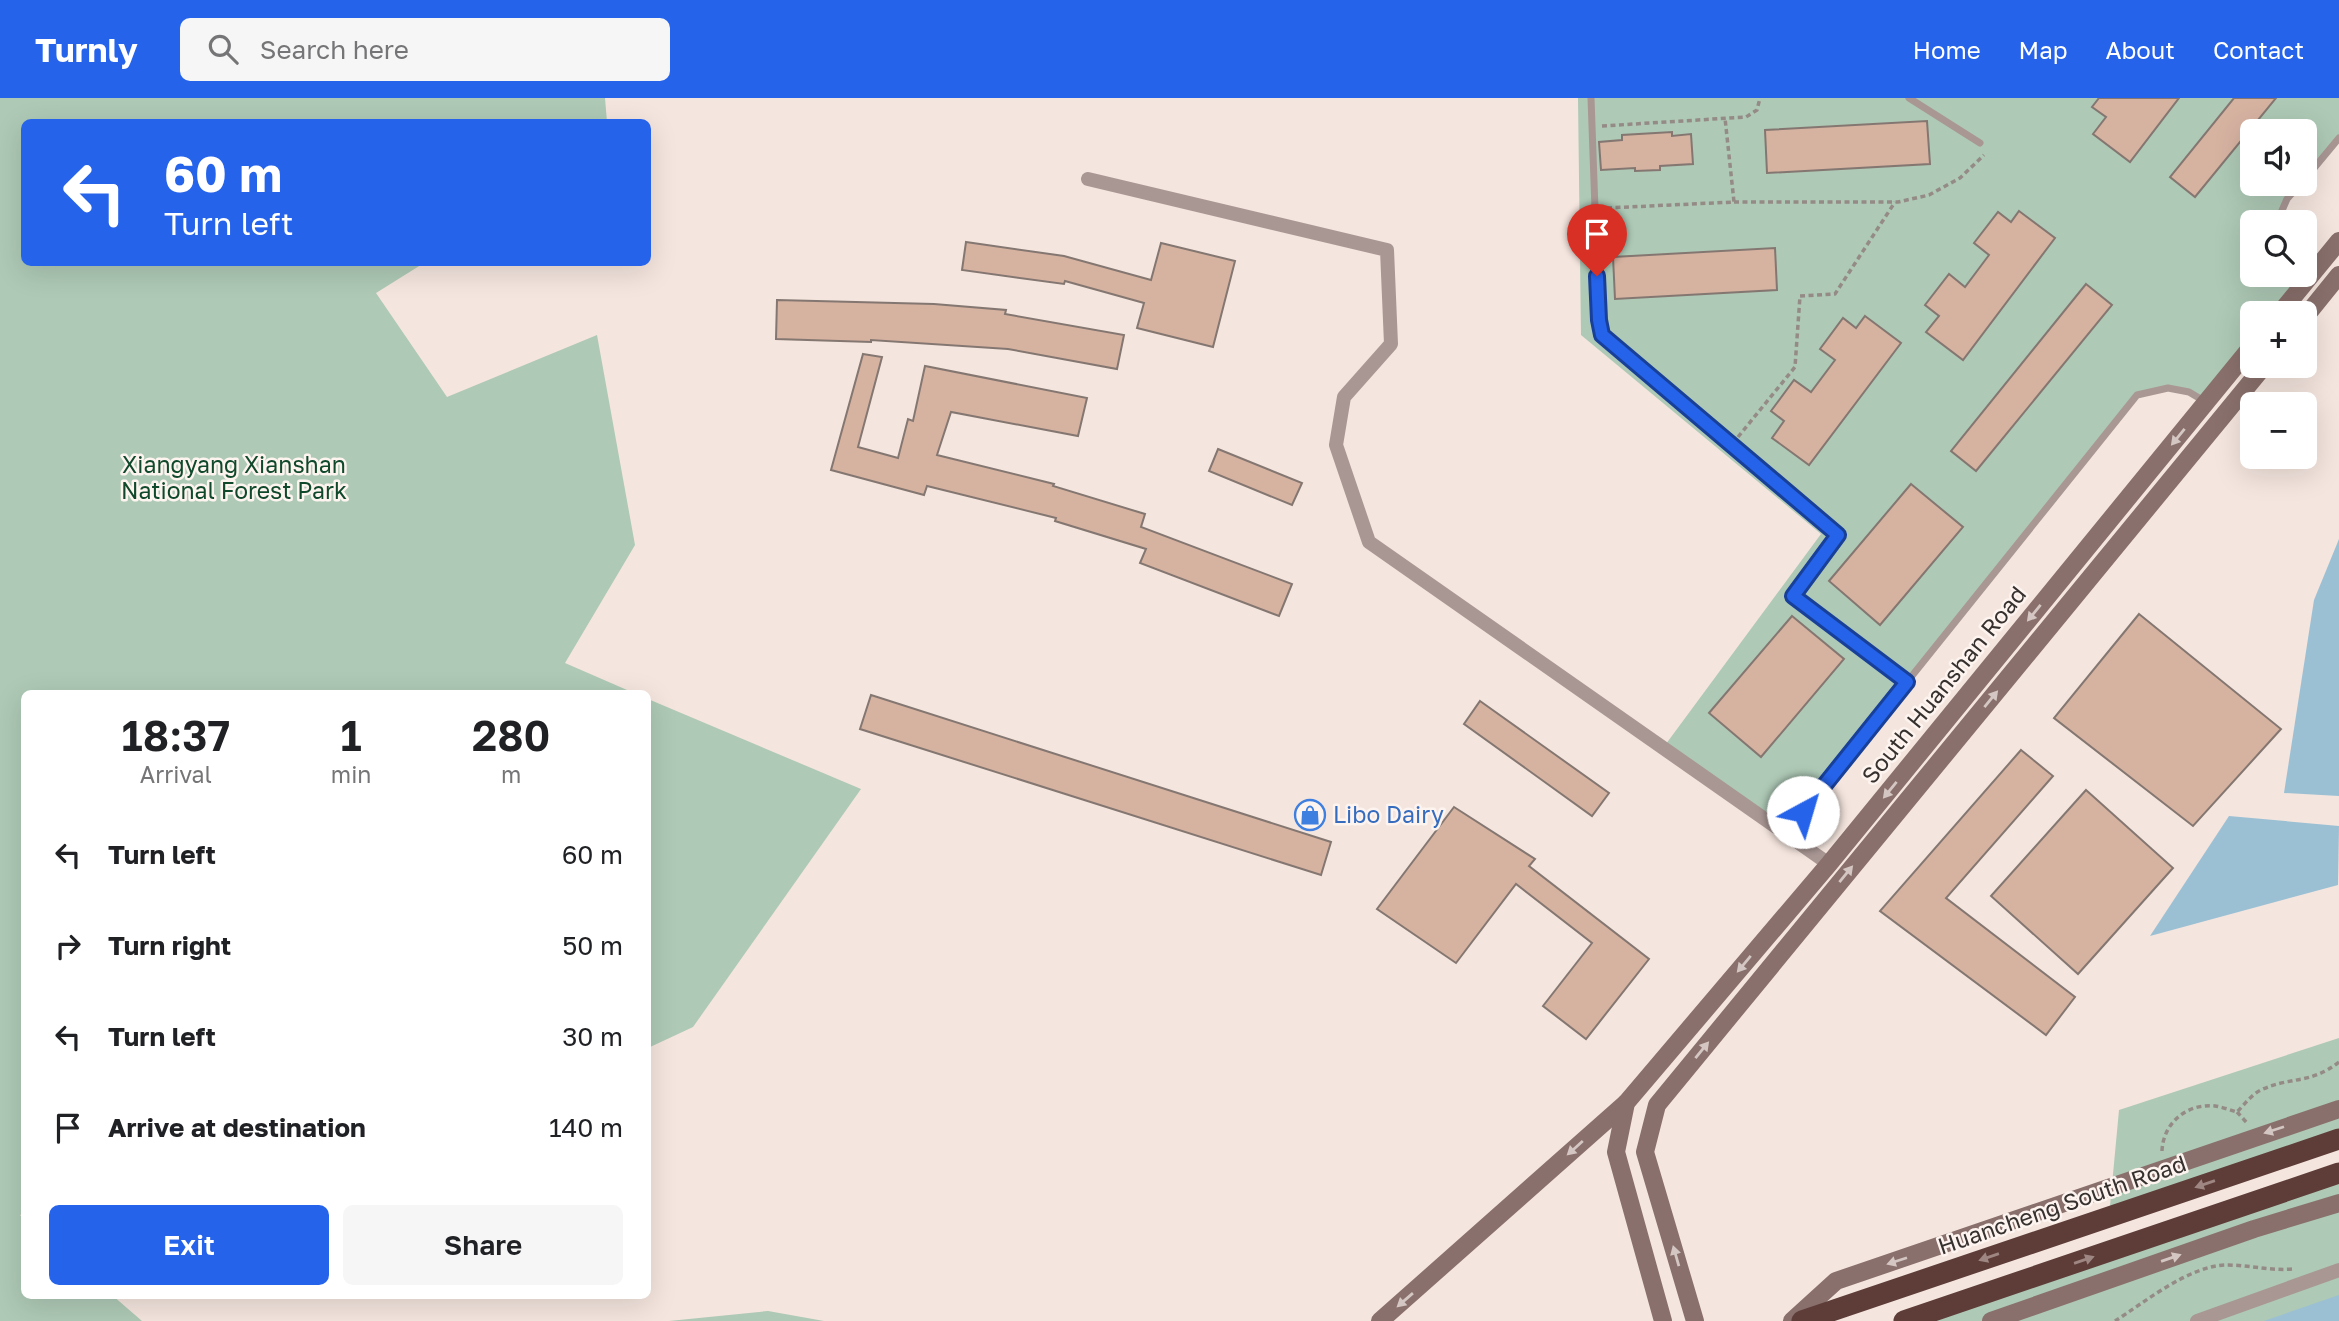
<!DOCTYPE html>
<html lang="en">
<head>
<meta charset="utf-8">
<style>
	body { margin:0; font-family:"Golos Text",sans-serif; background:#f6f6f6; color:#202124; height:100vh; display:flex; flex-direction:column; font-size:26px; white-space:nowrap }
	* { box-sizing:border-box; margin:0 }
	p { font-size:23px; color:#757577 }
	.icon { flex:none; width:38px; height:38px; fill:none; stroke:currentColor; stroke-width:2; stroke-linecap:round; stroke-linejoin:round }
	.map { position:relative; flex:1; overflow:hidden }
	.sheet { position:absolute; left:21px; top:592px; width:630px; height:609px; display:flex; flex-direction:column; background:#fff; border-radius:10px; box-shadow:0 7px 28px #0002 }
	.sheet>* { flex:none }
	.banner { position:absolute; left:21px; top:21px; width:630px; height:147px; border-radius:10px; box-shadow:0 7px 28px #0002; background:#2563eb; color:#fff; overflow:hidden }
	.controls { position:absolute; left:2240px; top:21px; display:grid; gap:14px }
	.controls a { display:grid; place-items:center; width:77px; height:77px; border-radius:10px; background:#fff; box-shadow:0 7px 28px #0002; font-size:35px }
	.pin { position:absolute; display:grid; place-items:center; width:60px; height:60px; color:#fff; margin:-72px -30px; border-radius:50% 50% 50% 0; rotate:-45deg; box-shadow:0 0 7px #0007 }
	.pin .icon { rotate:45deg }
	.me { position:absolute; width:77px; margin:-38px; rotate:39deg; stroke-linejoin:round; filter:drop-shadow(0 0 5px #0008) }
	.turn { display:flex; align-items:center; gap:24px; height:147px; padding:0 28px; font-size:32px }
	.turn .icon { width:91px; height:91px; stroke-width:2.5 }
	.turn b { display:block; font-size:49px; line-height:60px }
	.eta { display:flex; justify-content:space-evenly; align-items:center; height:119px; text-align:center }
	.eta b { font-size:42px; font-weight:600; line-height:49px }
	.primary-button { display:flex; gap:14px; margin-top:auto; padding:14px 28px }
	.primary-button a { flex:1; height:80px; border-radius:10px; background:#2563eb; color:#fff; font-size:28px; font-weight:600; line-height:80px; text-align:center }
	.primary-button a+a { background:#f6f6f6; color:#202124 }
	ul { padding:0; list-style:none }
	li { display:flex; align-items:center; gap:21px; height:91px; padding:0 28px }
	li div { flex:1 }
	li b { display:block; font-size:26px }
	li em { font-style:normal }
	header { display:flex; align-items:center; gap:42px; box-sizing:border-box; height:98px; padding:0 35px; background:#2563eb; color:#fff }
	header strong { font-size:33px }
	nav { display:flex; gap:38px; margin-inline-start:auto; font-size:24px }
	.search { width:490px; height:63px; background:#f6f6f6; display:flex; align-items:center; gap:18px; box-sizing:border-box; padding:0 24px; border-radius:10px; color:#757577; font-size:26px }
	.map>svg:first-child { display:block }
</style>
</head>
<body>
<header>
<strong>Turnly</strong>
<div class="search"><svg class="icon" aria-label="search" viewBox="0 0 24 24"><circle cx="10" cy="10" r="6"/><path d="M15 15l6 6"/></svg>Search here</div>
<nav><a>Home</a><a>Map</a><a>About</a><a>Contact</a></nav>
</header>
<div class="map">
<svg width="2339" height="1223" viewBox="0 0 2339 1223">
	<rect width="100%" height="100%" fill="#f4e5de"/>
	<g fill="#aec9b6">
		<polygon points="0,0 605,0 607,24 24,24 24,164 424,165 376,195 447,299 597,237 635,447 565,565 634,595 24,595 24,1116 20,1117 24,1121 24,1197 112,1197 142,1223 0,1223"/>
		<polygon points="1578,0 2339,0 2339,40 2305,81 2305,33 2252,33 2252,86 2300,86 2287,101 2277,124 2252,124 2252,177 2305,177 2280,215 2252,215 2252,249 2207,304 2168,290 2137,298 1786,736 1663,650 1821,436 1581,237"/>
		<polygon points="648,601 861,691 693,929 648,950"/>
		<polygon points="2339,940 2339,1041 2109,1119 2119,1012"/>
		<polygon points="2339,1075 2339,1223 1904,1223"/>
		<polygon points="768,1213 824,1223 669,1223"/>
	</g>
	<g fill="#9bc0d4">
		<polygon points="2339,441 2339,698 2284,695 2314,502"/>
		<polygon points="2229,718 2339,728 2338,787 2150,838"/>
		<polygon points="2339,1197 2339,1223 2264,1223"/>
	</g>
	<g fill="#d6b2a1" stroke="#847771" stroke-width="2">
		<polygon points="2099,0 2179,0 2130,64 2093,36 2106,19 2092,9"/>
		<polygon points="2234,0 2276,0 2195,99 2170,79"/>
		<polygon points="1927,23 1930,66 1767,75 1765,32"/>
		<polygon points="1672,34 1672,38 1691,36 1693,66 1660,68 1660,72 1635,73 1635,70 1601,72 1599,44 1622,42 1622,37"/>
		<polygon points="2019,113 2055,140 1963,262 1926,234 1939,218 1925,207 1949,176 1965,189 1989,157 1974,145 1998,114 2011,124"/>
		<polygon points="966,144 1064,158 1151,182 1161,145 1235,163 1213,249 1137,230 1144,205 1065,183 1064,186 962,172"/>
		<polygon points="1775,150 1777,192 1615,201 1613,159"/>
		<polygon points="2086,186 2112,207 1976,373 1951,353"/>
		<polygon points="777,202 934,206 1006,212 1005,216 1124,237 1117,271 1008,251 871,242 871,244 776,241"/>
		<polygon points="1865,218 1901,245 1809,367 1772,340 1784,323 1771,313 1794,282 1811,294 1835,262 1820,251 1843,220 1856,230"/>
		<polygon points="863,256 882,259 858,349 898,360 908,321 913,323 925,268 1087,300 1078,338 951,314 937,357 1054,386 1053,388 1145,416 1141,429 1292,486 1279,518 1140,465 1146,451 1055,423 1056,420 927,388 924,397 831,372"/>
		<polygon points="1218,351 1302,385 1292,407 1209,373"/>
		<polygon points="1911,386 1963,429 1880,527 1829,483"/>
		<polygon points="2139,516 2281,631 2193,728 2054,620"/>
		<polygon points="1792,518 1844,561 1761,659 1709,615"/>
		<polygon points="871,597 1331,744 1321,777 860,631"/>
		<polygon points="1480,603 1609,695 1592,718 1464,626"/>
		<polygon points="2021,652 2053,678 1946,800 2075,899 2046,937 1880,813"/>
		<polygon points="2086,692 2173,770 2078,876 1991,798"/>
		<polygon points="1454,709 1535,761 1529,768 1649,861 1586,941 1543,908 1592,845 1516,786 1456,865 1377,811"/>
	</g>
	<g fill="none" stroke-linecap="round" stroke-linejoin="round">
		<g stroke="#958b86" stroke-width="3.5" stroke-dasharray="5 3.5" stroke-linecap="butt">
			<polyline points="1602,28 1746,19 1757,12 1760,0"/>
			<polyline points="1734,104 1898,104 1929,97 1960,80 1984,57"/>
			<polyline points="1607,110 1734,104 1725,20"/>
			<polyline points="1738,339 1795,269 1800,198 1835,196 1895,104"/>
			<polyline points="2237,1014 2248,1026"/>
			<path d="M2162 1053C2163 1025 2187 1005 2215 1008 2222 1009 2230 1012 2237 1014 2244 1007 2252 996 2261 992 2290 978 2310 987 2339 964"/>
			<path d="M2115 1223C2145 1204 2190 1167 2227 1167 2249 1167 2270 1173 2293 1171"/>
		</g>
		<g stroke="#a99794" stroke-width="7">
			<polyline points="1591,0 1599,222 1602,238 1838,437 1793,498 1907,584"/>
			<polyline points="1909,0 1980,45"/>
			<polyline points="2305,81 2339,40"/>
			<polyline points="2277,124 2287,101 2300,86"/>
			<polyline points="1786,735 2137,297 2168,290 2189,294 2204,303"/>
		</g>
		<g stroke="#a99794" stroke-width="14">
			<polyline points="1088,81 1387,152 1391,246 1344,299 1336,347 1369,444 1829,766"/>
			<polyline points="2197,1223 2339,1172"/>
		</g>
		<g stroke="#89706c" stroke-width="18">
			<polyline points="2280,215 2339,143"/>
			<polyline points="2305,219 2339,177"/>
			<polyline points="1380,1223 1626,1005"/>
			<polyline points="1663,1223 1616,1054 1626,1005 1829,766 2252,248"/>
			<polyline points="1695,1223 1645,1054 1657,1007 2264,268"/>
			<polyline points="1792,1223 1836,1183 2339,1011"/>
			<polyline points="1991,1223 2254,1131 2339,1105"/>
		</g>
		<g stroke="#5e3d38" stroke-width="21">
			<polyline points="1802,1223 2339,1041"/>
			<polyline points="1904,1223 2339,1075"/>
		</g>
	</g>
	<defs><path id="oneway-solid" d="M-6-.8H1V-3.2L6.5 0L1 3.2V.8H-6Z" transform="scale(1.75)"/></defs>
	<g fill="#d4c6c2">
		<use href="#oneway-solid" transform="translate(2178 339) rotate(129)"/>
		<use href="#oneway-solid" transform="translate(2034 515) rotate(129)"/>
		<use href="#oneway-solid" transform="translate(1991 601) rotate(-51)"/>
		<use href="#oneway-solid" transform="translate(1890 692) rotate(129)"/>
		<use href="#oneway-solid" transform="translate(1846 776) rotate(-51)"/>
		<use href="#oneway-solid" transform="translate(1744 866) rotate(130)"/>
		<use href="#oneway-solid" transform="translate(1702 952) rotate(-51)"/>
		<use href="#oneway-solid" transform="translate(2274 1032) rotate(162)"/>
		<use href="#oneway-solid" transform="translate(1575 1050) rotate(138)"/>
		<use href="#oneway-solid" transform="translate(1676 1158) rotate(-106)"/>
		<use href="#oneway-solid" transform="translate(2171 1160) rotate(-19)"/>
		<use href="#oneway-solid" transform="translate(1897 1163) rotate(162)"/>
		<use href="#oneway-solid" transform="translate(1405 1202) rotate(139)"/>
	</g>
	<g fill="#9e8682">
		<use href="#oneway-solid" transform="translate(2205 1086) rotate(161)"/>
		<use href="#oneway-solid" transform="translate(1989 1159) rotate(161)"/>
		<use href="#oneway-solid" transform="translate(2084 1162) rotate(-19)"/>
	</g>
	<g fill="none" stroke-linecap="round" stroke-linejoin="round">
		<g stroke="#184099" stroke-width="18">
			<polyline id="route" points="1597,178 1599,222 1602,237 1838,437 1793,498 1907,584 1803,714"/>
		</g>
		<use href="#route" stroke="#2563eb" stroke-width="12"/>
	</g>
	<defs>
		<g id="shop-ring" transform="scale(1.575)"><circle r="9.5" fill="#fdf4f0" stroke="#3f7fe0" stroke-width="1.5"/><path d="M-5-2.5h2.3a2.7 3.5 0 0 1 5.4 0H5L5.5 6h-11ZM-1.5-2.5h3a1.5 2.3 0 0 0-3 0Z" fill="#3f7fe0"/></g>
	</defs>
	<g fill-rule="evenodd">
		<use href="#shop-ring" x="1310" y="717"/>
	</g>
	<g text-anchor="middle" stroke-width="5" stroke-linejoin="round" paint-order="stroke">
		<g font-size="23" fill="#0f482a" stroke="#fdf4f0">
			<text x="234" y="375">Xiangyang Xianshan<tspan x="234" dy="26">National Forest Park</tspan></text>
		</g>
		<g font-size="23" fill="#36312e" stroke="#fdf4f0">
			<text transform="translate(1944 587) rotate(-51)" y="8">South Huanshan Road</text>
			<text transform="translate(2062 1107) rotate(-19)" y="8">Huancheng South Road</text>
		</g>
		<g font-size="23" fill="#366cbe" stroke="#fdf4f0" text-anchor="start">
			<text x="1333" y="725">Libo Dairy</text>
		</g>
	</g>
</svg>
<div class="controls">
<a><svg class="icon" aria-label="sound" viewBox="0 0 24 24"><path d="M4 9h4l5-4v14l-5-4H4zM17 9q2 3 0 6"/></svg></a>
<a><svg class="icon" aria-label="search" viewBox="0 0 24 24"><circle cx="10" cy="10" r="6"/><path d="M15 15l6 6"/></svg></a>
<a>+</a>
<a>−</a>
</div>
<div class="pin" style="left:1597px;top:178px;background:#d93025"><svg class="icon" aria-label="arrive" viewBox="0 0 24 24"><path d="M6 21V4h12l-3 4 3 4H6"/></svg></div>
<svg class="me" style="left:1803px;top:714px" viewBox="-20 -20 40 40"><circle r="19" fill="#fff"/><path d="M0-13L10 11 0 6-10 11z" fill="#2563eb"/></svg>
<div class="banner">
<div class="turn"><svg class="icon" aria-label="left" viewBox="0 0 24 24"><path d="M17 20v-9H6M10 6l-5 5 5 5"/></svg><div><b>60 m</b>Turn left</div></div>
</div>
<section class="sheet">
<div class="eta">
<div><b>18:37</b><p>Arrival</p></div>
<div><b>1</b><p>min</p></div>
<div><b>280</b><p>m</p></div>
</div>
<ul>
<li><svg class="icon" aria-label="left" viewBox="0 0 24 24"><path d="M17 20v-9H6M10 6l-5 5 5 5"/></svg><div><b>Turn left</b></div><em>60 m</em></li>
<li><svg class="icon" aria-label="right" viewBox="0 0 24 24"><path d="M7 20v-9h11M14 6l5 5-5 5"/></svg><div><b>Turn right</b></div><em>50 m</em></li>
<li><svg class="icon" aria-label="left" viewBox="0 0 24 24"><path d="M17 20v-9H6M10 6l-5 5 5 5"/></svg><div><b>Turn left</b></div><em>30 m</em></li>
<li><svg class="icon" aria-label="arrive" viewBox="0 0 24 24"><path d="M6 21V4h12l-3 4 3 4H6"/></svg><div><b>Arrive at destination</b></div><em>140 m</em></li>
</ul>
<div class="primary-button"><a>Exit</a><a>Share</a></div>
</section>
</div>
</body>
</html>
